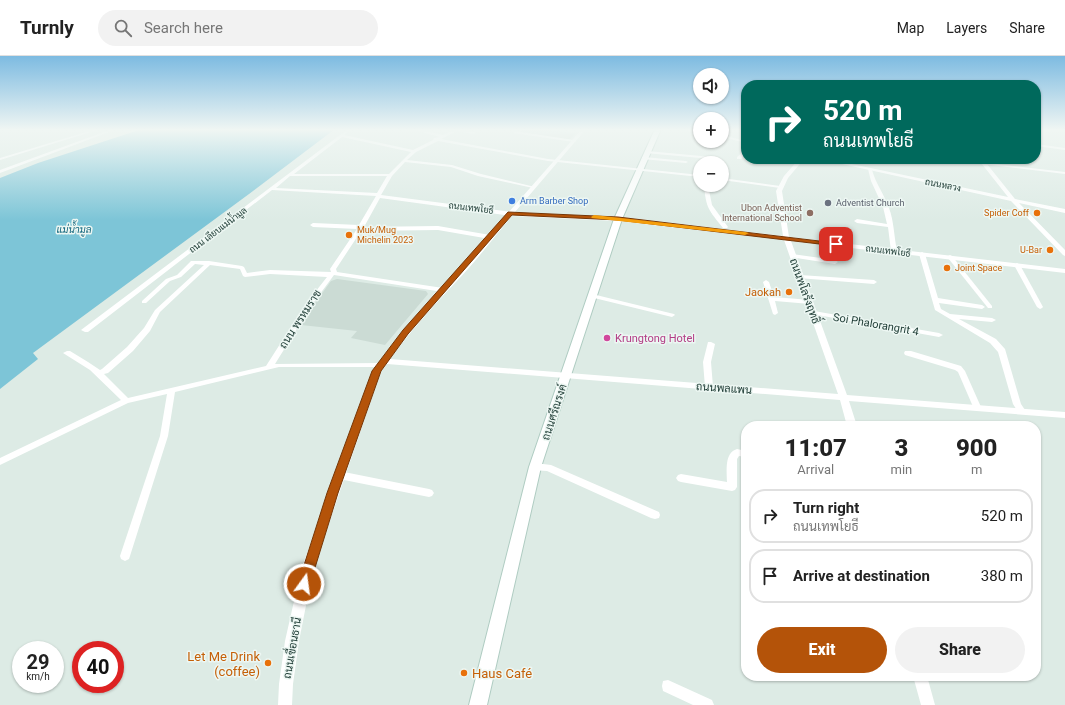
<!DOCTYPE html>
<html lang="en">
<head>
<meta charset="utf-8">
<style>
	body { margin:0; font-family:Roboto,Sarabun,sans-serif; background:#f2f2f2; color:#222; height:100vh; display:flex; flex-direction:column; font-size:15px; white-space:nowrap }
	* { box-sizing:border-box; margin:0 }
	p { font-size:13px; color:#767676 }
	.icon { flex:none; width:22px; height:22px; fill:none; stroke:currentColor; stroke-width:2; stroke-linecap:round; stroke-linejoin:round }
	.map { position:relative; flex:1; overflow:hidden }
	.side { position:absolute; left:741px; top:365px; width:300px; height:260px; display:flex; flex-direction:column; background:#fff; border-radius:16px; box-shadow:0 1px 3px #0004 }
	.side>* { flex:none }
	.guide { position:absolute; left:741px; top:24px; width:300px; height:84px; border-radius:16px; box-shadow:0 1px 3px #0004; background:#00695c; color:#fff; overflow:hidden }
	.tools { position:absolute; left:693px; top:12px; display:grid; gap:8px }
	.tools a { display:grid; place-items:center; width:36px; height:36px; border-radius:50%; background:#fff; box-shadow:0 1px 3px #0004; font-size:20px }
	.speed { position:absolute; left:12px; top:585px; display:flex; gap:8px; font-size:20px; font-weight:700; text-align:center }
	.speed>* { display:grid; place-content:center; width:52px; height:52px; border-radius:50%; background:#fff; box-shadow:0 1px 3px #0004; line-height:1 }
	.speed small { font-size:10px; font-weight:400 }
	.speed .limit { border:6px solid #d22; background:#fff; color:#111 }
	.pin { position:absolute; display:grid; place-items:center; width:34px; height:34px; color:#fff; margin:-17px; border-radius:8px; box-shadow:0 2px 6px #0006 }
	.me { position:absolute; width:44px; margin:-22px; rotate:14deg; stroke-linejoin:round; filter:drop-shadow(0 0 3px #0008) }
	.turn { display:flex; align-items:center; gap:14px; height:84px; padding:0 16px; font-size:18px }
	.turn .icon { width:52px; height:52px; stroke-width:2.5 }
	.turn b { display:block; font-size:28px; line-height:34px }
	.eta { display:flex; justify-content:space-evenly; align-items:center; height:68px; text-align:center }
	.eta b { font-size:24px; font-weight:800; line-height:28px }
	.cta { display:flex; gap:8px; margin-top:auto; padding:8px 16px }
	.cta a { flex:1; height:46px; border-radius:24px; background:#b45309; color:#fff; font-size:16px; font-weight:800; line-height:46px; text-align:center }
	.cta a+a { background:#f2f2f2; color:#222 }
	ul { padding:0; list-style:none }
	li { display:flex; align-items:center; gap:12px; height:54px; margin:0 8px 6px; padding:0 8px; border:2px solid #e0e0e0; border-radius:16px }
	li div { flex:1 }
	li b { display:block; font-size:15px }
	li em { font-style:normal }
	header { display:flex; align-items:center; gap:24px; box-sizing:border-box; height:56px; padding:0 20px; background:#fff; border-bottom:1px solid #e0e0e0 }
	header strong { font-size:19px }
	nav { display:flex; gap:22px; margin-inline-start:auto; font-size:14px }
	.search { width:280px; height:36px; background:#f2f2f2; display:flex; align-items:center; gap:10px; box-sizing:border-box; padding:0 14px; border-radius:22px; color:#767676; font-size:15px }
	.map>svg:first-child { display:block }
</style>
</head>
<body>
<header>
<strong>Turnly</strong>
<div class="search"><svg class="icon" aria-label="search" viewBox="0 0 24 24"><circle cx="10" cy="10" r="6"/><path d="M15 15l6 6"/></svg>Search here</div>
<nav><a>Map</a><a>Layers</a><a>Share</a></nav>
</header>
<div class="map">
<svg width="1065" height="649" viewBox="0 0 1065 649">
	<rect width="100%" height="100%" fill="#ddebe5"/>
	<g fill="#cbdbd4">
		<polygon points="525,73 547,73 546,74 576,77 569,84 520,76"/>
		<polygon points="337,223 426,235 428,238 385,289 351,282 357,275 301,269 310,254 331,225"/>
	</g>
	<polygon fill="#7dc5d7" points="142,73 335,73 249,138 33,297 38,303 0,333 0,122 38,107"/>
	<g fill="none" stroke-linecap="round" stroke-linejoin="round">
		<g stroke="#afccc2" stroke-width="2">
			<polygon id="secondary" points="655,73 661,73 622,163 541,411 487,649 469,649 529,411 614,163"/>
		</g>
		<g fill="#fff" fill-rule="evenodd">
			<polygon points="96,73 101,73 0,104 0,102"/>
			<polygon points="112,73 117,73 0,117 0,114"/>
			<path d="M348 73H352L344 79 413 94 433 84 434 82 440 81 418 75 403 74 401 73H423L422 74 443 79C455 73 463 71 476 77L474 78 457 75 441 83 548 103 700 119V121L548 105 438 85 416 96 407 104 452 109 481 118 535 131 533 132 478 120 451 111 405 106 392 120 381 139 511 156 514 158 511 160 380 142 364 171 438 170 490 179 493 181 490 183 438 174 361 175 336 213 337 216 443 232 446 234 443 236 334 219 311 250 275 308 380 307 384 309 383 311H279L175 336 168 380 130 500 129 503 125 505 121 503 120 500 160 380 167 338 128 347 0 409V402L121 344 90 314 63 297 67 295H70L88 306 100 314 102 313 127 291 144 272 155 254 204 209 195 208 181 221 170 225 146 247H142V245L166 223 177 219 191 205H209L242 210 244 211 247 217 270 214 331 216 330 213 357 173 313 171 310 169 313 167 359 169 376 140 272 134 88 276H85L81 274ZM342 81 411 96 389 118H294ZM290 120H387L377 137 276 132ZM210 209 240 213 243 220 245 221 270 218 327 221 305 249 266 310 128 342 104 318 108 317 133 295 150 275 160 256Z"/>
			<polygon points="1036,73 1065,73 1065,75 1036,74"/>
			<polygon points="514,75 574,84 576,85 574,86 513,77"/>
			<polygon points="696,84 710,86 719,85 710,88 695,86"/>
			<polygon points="647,95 712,101 714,102 712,103 645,97 645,95"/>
			<polygon points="744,95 746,95 746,98 741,103 737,103 737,101"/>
			<polygon points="644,101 686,105 688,106 686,107 642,103 642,101"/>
			<polygon points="980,106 1065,116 1065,118 982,108 980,108"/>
			<path d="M868 113 872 114C876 128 884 138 889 152 894 165 894 181 897 195L896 196H892L891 195 888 171 857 167 854 165 857 163 887 168 883 151 871 125Z"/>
			<polygon points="722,122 780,130 782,131 780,132 722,124"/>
			<path d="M704 129H708L712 149 728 171 727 172H723C709 154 706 153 704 129Z"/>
			<polygon points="922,196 925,198 938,242 982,249 985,251 982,253 939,247 941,253 950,258 992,262 996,264 992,266 959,263 996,283 1005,293 1021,348 1025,354 1024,356 1018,356 1013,348 998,296 990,287 935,254 919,198"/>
			<polygon points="792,198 835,204 838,206 835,208 790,201 790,199"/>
			<polygon points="950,199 952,200 992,250 992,252 988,252 948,202 948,200"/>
			<polygon points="1017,207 1020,209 1043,251 1042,252 1040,253 1037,251 1014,209"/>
			<polygon points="800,219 874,224 877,226 874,228 798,222 797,221"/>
			<polygon points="766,224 769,226 774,241 810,244 813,246 810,248 775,245 778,257 775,259 773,258 763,226"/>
			<polygon points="592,238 674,258 675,259 672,261 590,241 589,240"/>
			<polygon points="814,255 939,277 943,279 939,281 812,258 811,257 812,256"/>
			<polygon points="708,286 711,286 715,288 711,306 713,331 709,334 705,331 703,306"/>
			<polygon points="905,295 911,295 961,310 965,315 981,351 980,353 974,353 958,316 955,314 905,299 904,297"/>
			<path d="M737 393 746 395V401L739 400 737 403V431L735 434 732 435 681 426 678 425 676 422 678 419 681 418 727 426C727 415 724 397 737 393Z"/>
			<polygon points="535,407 551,409 659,456 660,459 659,462 655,463 651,462 547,415 532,414 530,411 532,408"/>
			<polygon points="339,415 429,433 432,434 434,437 432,440 429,441 339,423 336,422 334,419 336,416"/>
			<polygon points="668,624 712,644 714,649 693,649 663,635 662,630 663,625"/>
		</g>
		<g fill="#fff" fill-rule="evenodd">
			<path d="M582 73H586L515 156 618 161 783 180 776 135 784 120 799 103H804L788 122 782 135 789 181 1065 213V217L791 185 847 339 1065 356V362L849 345 857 370H847L840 344 387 308 381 315 313 514 299 585 293 628 292 649H278L279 628 285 585 301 514 373 315 403 274 436 236 449 224ZM512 160 618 165 784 184 838 338 390 303C410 276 431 252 454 228 475 207 493 182 512 160Z"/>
			<polygon points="685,73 700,75 700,77 685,74"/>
			<polygon points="722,79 746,85 746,87 722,81"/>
			<polygon points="1036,88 1065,92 1065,94 1036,90"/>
			<polygon points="819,103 828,103 1008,141 978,103 983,103 1015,143 1065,153 1065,157 1019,147 1065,194 1065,200 1063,199 1011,145"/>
			<polygon points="913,620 927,620 935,649 921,649"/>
		</g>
		<use href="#secondary" fill="#fff" fill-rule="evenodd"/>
	</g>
	<linearGradient id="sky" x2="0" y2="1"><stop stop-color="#7dbbe1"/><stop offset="0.45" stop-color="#f0f6f3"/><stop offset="1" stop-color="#f0f6f3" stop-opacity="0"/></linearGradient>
	<rect width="1065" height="164" fill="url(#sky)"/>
	<polygon fill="#b45309" stroke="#753606" points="508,156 618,161 836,187 839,188 836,190 618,164 512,159 408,278 381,315 338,437 310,528 309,533 304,534 299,533 298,528 327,437 372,315 403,274"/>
	<polygon fill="#f59e0b" points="594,159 745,176 749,177 745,179 592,162 591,161"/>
	<circle fill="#3f7fe0" stroke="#edf7f3" stroke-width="1.5" cx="512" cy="145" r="4"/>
	<circle fill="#6b7280" stroke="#edf7f3" stroke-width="1.5" cx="828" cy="147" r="4"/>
	<circle fill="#8d6e63" stroke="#edf7f3" stroke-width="1.5" cx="810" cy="157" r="4"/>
	<g fill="#e8710a" stroke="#edf7f3" stroke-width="1.5">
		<circle cx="1037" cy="157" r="4"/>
		<circle cx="349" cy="179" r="4"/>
		<circle cx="1050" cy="194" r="4"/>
		<circle cx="947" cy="212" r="4"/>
		<circle cx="789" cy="236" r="4"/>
		<circle cx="268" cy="607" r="4"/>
		<circle cx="464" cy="617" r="4"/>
	</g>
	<circle fill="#d1479c" stroke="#edf7f3" stroke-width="1.5" cx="607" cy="282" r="4"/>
	<g text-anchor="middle" stroke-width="3" stroke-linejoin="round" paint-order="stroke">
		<g font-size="9" fill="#1d3b34" stroke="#edf7f3">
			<text transform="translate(943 129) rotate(11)" y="3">ถนนหลวง</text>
			<text transform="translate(471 152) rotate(7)" y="3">ถนนเทพโยธี</text>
			<text transform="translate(218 174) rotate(-37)" y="3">ถนน เลียบแม่น้ำมูล</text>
			<text transform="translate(888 195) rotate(7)" y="3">ถนนเทพโยธี</text>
		</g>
		<g font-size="9" fill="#366cbe" stroke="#edf7f3" text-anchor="start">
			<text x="520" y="148">Arm Barber Shop</text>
		</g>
		<g font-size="9" fill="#5b616d" stroke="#edf7f3" text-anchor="start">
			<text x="836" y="150">Adventist Church</text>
		</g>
		<g font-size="9" fill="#785e54" stroke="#edf7f3" text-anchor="end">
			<text x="802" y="155">Ubon Adventist<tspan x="802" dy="10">International School</tspan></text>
		</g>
		<g font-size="9" fill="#c56008" stroke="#edf7f3" text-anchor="end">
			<text x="1029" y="160">Spider Coff</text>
			<text x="357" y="177" text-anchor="start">Muk/Mug<tspan x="357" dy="10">Michelin 2023</tspan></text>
			<text x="1042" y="197">U-Bar</text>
			<text x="955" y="215" text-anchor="start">Joint Space</text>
		</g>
		<g font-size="10" font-style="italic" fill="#12667d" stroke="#edf7f3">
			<text x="74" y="177">แม่น้ำมูล</text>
		</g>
		<g font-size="11" fill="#1d3b34" stroke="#edf7f3">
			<text transform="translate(805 235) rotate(70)" y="4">ถนนพโลรังฤทธิ์</text>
			<text transform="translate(300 263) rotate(-57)" y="4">ถนน พรหมราช</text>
			<text transform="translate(876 268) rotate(10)" y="4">Soi Phalorangrit 4</text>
			<text transform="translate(724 332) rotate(4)" y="4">ถนนพลแพน</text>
			<text transform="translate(554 356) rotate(-72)" y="4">ถนนศรีณรงค์</text>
			<text transform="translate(292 592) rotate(-80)" y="4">ถนนเขื่อนธานี</text>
		</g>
		<g font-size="11" fill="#c56008" stroke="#edf7f3" text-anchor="end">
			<text x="781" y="240">Jaokah</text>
		</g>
		<g font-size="11" fill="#b23c85" stroke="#edf7f3" text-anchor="start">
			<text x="615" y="286">Krungtong Hotel</text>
		</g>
		<g font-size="13" fill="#c56008" stroke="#edf7f3" text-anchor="end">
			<text x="260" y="605">Let Me Drink<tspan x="260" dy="15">(coffee)</tspan></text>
			<text x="472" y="622" text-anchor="start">Haus Café</text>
		</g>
	</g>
</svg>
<div class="tools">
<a><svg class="icon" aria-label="sound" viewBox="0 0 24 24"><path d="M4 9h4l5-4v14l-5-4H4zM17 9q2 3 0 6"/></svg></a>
<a>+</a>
<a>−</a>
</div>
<div class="speed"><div>29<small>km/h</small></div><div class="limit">40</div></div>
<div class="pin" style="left:836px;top:188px;background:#d93025"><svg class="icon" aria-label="arrive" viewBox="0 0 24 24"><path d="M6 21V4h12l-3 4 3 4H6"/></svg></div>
<svg class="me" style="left:304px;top:528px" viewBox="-20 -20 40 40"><circle r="17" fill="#b45309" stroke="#fff" stroke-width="3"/><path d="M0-11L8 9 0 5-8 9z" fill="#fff"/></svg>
<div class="guide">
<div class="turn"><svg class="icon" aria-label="right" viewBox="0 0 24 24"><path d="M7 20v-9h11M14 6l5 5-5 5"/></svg><div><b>520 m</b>ถนนเทพโยธี</div></div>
</div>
<section class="side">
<div class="eta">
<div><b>11:07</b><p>Arrival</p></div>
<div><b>3</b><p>min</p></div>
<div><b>900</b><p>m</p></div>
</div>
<ul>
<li><svg class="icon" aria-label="right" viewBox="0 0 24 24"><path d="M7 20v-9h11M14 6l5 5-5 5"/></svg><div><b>Turn right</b><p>ถนนเทพโยธี</p></div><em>520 m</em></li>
<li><svg class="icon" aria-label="arrive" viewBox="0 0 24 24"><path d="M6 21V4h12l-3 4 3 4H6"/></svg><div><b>Arrive at destination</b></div><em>380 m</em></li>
</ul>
<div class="cta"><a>Exit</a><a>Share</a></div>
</section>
</div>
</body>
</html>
